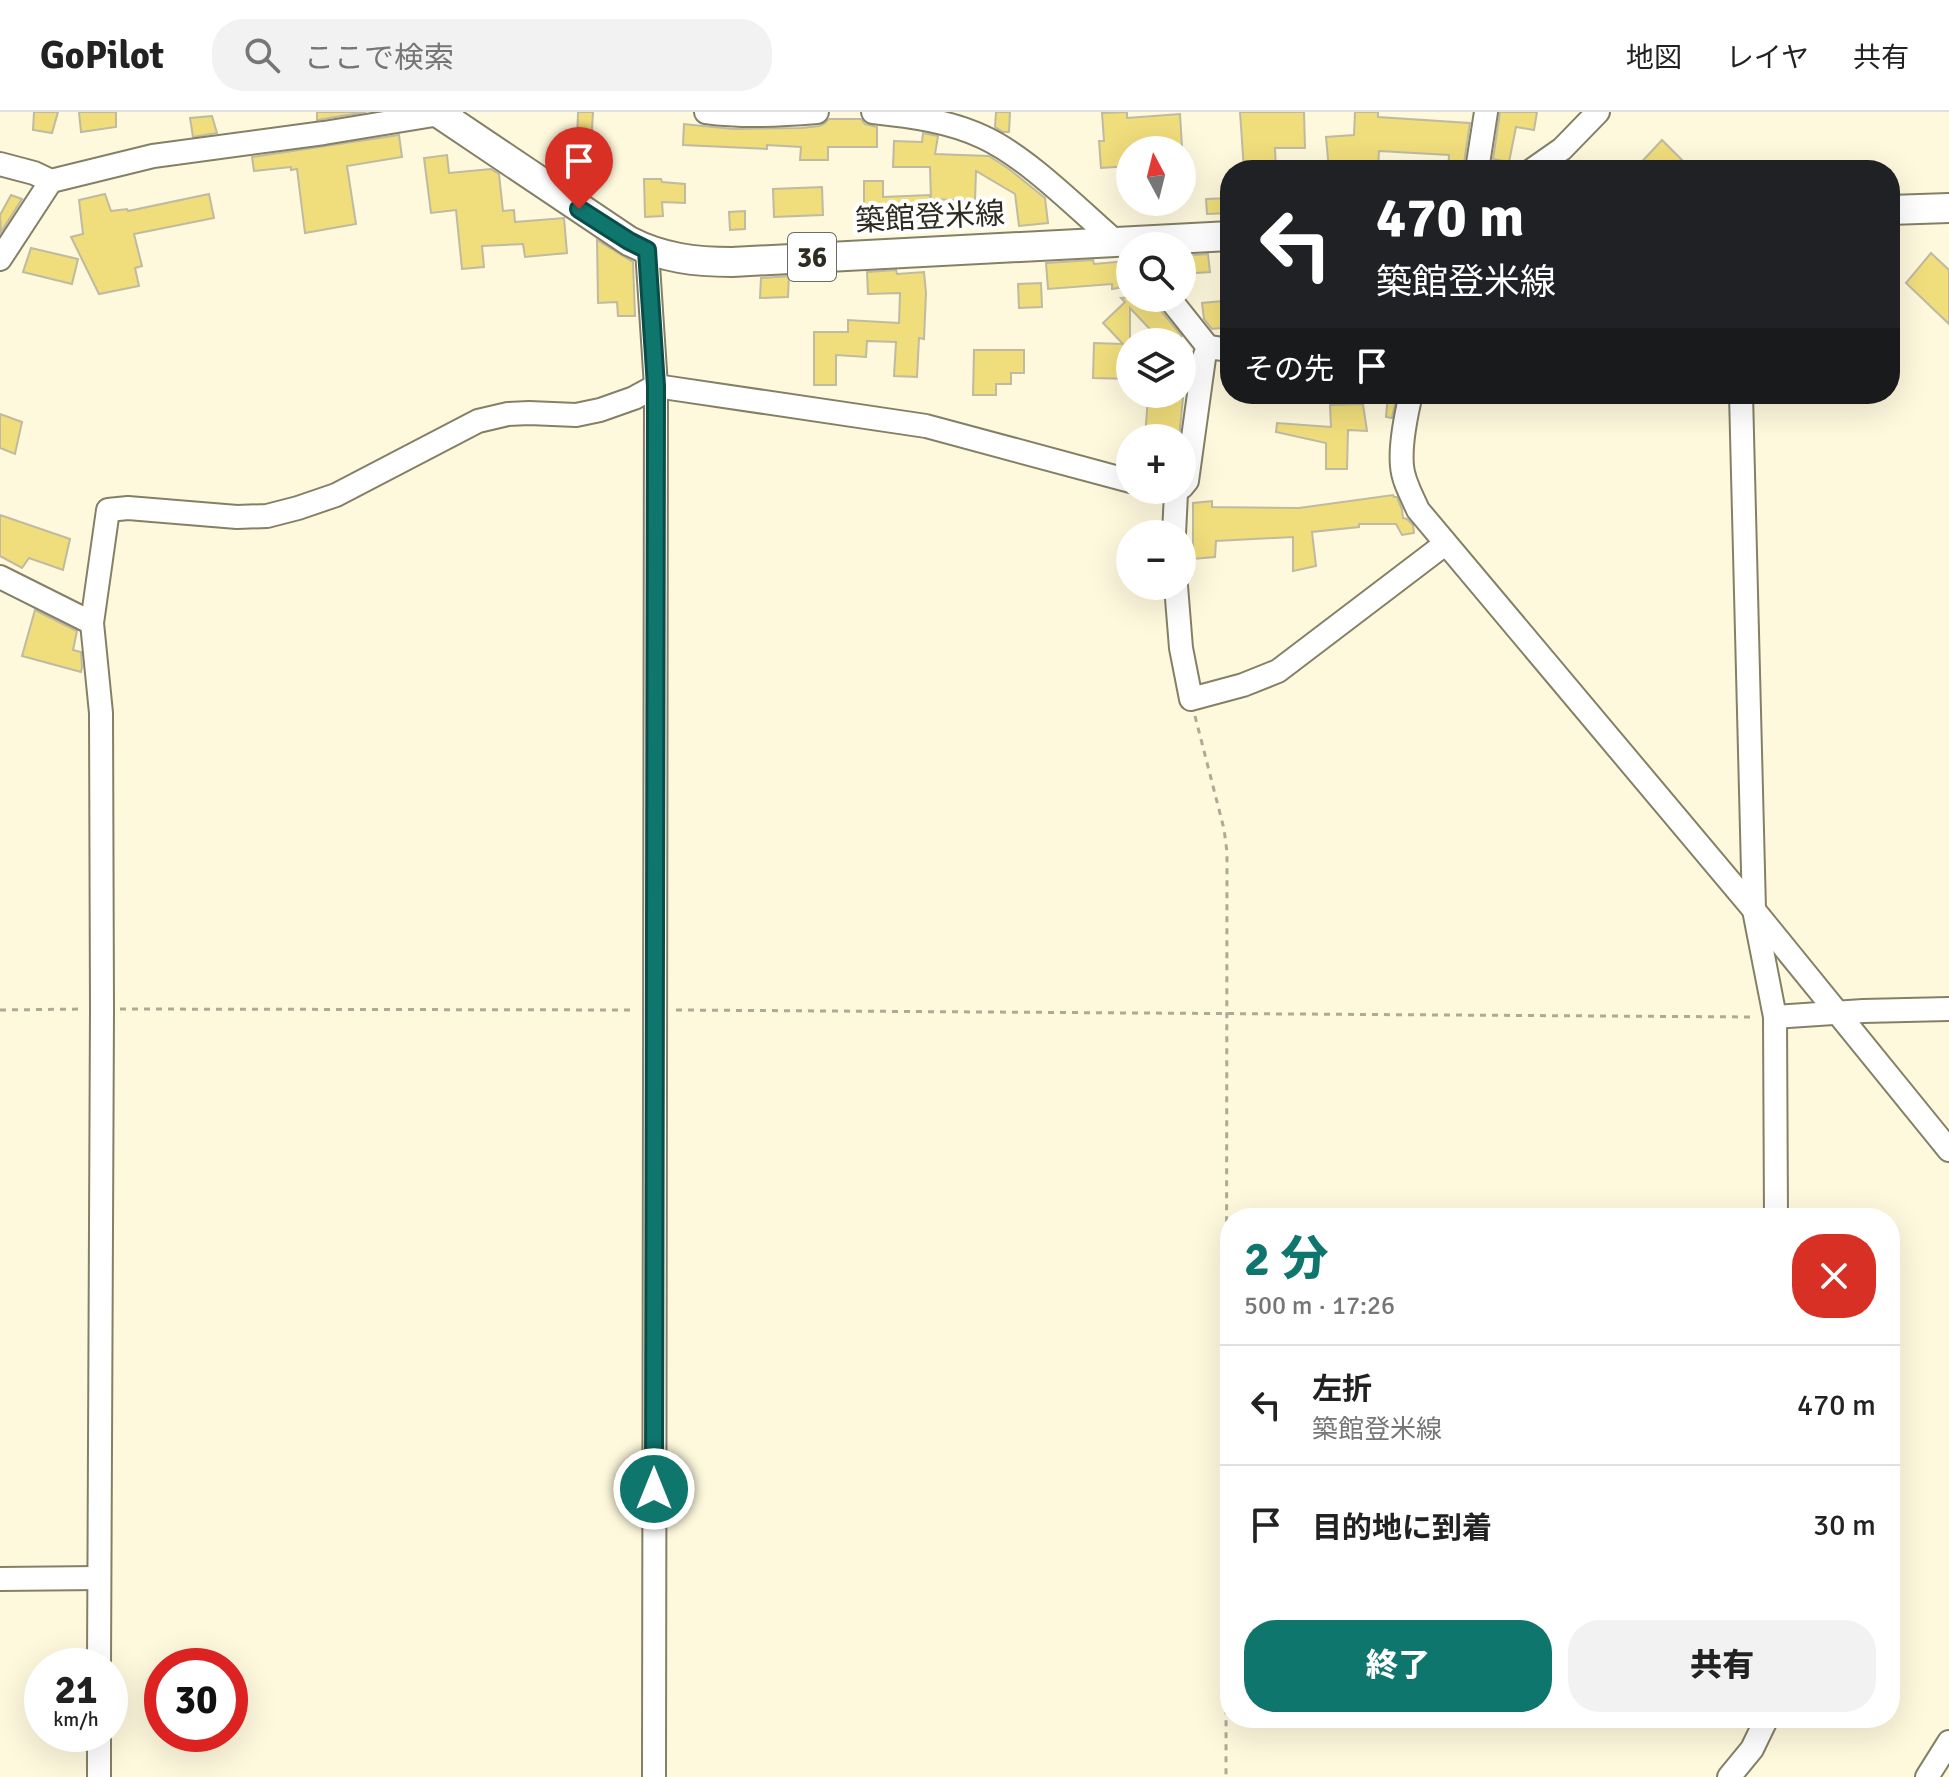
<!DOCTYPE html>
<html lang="ja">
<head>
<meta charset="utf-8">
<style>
	body { margin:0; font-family:Signika,"Noto Sans JP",sans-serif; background:#f2f2f2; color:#222; height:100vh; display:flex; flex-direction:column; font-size:30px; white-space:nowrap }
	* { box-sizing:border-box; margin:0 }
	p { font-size:26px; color:#767676 }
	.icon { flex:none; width:44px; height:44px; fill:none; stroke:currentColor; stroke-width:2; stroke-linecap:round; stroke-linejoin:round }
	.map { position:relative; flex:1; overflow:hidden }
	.side { position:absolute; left:1220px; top:1096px; width:680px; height:520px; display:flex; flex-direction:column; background:#fff; border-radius:32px; box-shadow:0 8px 32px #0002 }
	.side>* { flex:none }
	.hud { position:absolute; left:1220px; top:48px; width:680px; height:244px; border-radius:32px; box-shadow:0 8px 32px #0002; background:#202124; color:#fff; overflow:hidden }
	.needle { width:52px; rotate:353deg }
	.tools { position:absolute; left:1116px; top:24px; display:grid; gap:16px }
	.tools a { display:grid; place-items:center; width:80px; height:80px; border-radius:50%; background:#fff; box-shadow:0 8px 32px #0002; font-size:40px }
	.speed { position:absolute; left:24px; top:1536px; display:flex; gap:16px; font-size:40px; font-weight:700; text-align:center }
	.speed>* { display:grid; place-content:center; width:104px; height:104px; border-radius:50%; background:#fff; box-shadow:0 8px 32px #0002; line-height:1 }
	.speed small { font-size:20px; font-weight:400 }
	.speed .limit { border:12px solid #d22; background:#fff; color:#111 }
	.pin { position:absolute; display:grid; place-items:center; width:68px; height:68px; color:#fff; margin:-82px -34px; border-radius:50% 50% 50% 0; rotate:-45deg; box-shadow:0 0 8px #0007 }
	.pin .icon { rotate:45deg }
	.me { position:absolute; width:88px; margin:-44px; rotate:0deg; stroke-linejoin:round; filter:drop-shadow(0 0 6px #0008) }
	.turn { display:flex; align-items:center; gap:28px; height:168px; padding:0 24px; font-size:36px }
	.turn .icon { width:104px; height:104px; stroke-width:2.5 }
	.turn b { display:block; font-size:56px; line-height:68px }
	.then { display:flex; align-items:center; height:76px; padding:0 24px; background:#0003; gap:16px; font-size:30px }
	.round { display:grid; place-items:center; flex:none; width:84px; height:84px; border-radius:32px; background:#f2f2f2 }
	.summary { display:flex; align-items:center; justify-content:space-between; height:136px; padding:0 24px }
	h1 { font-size:48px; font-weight:800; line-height:60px; color:#0f766e }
	.primary-button { display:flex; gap:16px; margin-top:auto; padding:16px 24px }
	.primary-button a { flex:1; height:92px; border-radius:32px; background:#0f766e; color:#fff; font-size:32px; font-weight:800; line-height:92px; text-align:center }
	.primary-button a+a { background:#f2f2f2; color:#222 }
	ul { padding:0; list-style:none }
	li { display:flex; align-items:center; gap:24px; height:120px; padding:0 24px; border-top:2px solid #e0e0e0 }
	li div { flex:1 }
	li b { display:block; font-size:30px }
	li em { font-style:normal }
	header { display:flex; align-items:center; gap:48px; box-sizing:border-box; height:112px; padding:0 40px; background:#fff; border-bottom:2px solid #e0e0e0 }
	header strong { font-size:38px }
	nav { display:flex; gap:44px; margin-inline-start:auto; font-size:28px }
	.search { width:560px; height:72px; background:#f2f2f2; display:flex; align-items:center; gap:20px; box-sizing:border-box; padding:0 28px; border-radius:32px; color:#767676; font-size:30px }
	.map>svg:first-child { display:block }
</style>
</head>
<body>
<header>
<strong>GoPilot</strong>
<div class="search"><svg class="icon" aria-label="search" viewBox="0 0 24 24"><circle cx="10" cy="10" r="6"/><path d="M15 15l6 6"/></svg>ここで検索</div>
<nav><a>地図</a><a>レイヤ</a><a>共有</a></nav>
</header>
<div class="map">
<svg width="1949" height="1665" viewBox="0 0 1949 1665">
	<rect width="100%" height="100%" fill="#fef9dd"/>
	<g fill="#f0dd7c" stroke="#bfbaa0" stroke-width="2">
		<polygon points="34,0 58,0 52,21 33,18"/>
		<polygon points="79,0 116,0 116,15 81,20"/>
		<polygon points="317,0 366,0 317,8"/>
		<polygon points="578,0 593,0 591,35 577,30"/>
		<polygon points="996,0 1010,0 1009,20 1003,20 995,15"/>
		<polygon points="1127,0 1127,6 1180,2 1182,35 1130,38 1130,54 1101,56 1099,29 1104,29 1102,1"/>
		<polygon points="1240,0 1304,0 1305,36 1275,36 1276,58 1244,58"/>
		<polygon points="1355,0 1378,0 1378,5 1470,11 1463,58 1448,58 1449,43 1379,39 1378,58 1329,58 1326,25 1354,23"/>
		<polygon points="1500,0 1537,0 1534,18 1516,15 1509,50 1493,47"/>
		<polygon points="212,4 217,21 193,25 190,6"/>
		<polygon points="829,7 861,7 865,12 877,15 877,35 828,35 828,48 800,48 801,35 767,33 767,37 683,33 684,12 733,17 801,16 819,14 824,12"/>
		<polygon points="923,21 938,24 935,42 989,44 1009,57 1045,86 1048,111 1019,114 1015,82 976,59 975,89 931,87 930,55 893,55 894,29 922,30"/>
		<polygon points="399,23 402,45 347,54 356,112 305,121 297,57 291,58 291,55 254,59 252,45"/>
		<polygon points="1662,28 1692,58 1634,58"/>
		<polygon points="447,43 449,61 491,57 499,62 503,99 514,98 515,110 564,106 567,141 525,145 523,132 482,134 484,155 462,157 456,98 431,101 424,46"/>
		<polygon points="644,67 661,67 662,70 685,72 685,91 662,90 663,104 645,105"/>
		<polygon points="864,69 883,69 883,85 930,83 931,108 864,109"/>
		<polygon points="822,75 823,103 774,105 773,77"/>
		<polygon points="105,82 111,99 127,97 128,99 209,82 214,106 134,122 142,154 135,156 139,174 99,182 71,125 83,122 79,88"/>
		<polygon points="11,83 22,87 1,120 0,103"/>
		<polygon points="1230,86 1230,101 1207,102 1206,87"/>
		<polygon points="745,99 745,117 730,118 729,100"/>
		<polygon points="597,128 633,150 635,204 618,204 617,190 598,191"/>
		<polygon points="31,136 78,147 72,172 23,160"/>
		<polygon points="1931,141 1949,158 1949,212 1906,171"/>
		<polygon points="1208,142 1210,160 1182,162 1182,144"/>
		<polygon points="1093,148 1094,152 1127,149 1130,174 1112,177 1112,172 1048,177 1046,151"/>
		<polygon points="896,158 897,162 924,160 926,181 924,227 919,226 917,265 894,264 896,230 867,229 866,245 836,243 836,273 814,273 814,220 848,220 848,208 899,211 900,181 868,182 867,160"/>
		<polygon points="789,164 788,185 760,186 761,166"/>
		<polygon points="1041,171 1042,195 1019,196 1018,172"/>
		<polygon points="1130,185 1148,186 1162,200 1182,224 1175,230 1162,230 1130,196 1130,267 1093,266 1094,231 1123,232 1103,211 1125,190 1121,186"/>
		<polygon points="1222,189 1222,192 1230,191 1230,215 1212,217 1204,207 1202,191"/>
		<polygon points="974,238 1024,238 1024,261 1011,261 1011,272 996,272 996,283 973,283"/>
		<polygon points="1388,282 1397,282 1392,306 1386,305"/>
		<polygon points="1148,284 1183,286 1179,326 1145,326"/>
		<polygon points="1363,292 1367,319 1348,318 1347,357 1326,357 1326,331 1276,320 1277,311 1331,315 1330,293"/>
		<polygon points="0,302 22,310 15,342 0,336"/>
		<polygon points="1393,383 1394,385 1397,385 1402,397 1403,406 1407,407 1413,413 1414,421 1402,423 1396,412 1359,412 1359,415 1312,420 1316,454 1293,459 1293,425 1216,429 1215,445 1193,447 1193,391 1212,389 1212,395 1299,396"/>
		<polygon points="0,403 70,427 63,458 29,446 22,456 0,444"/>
		<polygon points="35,498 77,519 73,538 81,540 82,555 81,560 22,544"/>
	</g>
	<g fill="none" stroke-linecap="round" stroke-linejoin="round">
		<g stroke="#848067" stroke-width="26">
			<g id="minor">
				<path d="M706 0C743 5 780 3 817 0"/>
				<path d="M873 0C910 4 949 9 983 25 1027 45 1078 97 1115 129"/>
				<polyline points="0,52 34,61 51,69 153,44 324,21 452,0"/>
				<polyline points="1477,58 1486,0"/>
				<polyline points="1532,58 1562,37 1598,0"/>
				<polyline points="647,138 656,274 654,1665"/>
				<polyline points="0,147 51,69"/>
				<polyline points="1169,186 1208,235 1204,246 1187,369 1182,375"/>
				<polyline points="1208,235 1230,238"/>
				<path d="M1411 282C1406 303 1400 333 1402 354 1403 369 1412 384 1418 398L1754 798 1949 1038"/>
				<polyline points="1741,282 1754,798 1775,905 1776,1106"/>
				<polyline points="1164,378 1176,381 1174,422"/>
				<polyline points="0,465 92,511"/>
				<polyline points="1176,474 1181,536 1191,587 1243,573 1278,559 1445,432"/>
				<polyline points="1775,905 1863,899 1949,897"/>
				<polyline points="0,1467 99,1466"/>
				<polyline points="99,1554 102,897 101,601 92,511 108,398 128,396 237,405 267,404 298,396 336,383 478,309 508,302 529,301 576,303 600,298 634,286 656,274 926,314 1130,369"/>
				<polyline points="99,1622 99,1665"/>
				<polyline points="1729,1665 1752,1637 1767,1606"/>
				<polyline points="1927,1665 1949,1630"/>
			</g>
		</g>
		<g stroke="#848067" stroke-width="32">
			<g id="major">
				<path d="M437 0 629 129C662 146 695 150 732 150L1230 124"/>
				<polyline points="1890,98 1949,96"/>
			</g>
		</g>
		<g stroke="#aeaa95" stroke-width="3" stroke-dasharray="6 6" stroke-linecap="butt">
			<polyline points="1195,604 1224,717 1227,740 1226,1665"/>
			<polyline points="120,897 636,898"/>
			<polyline points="0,898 84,897"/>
			<polyline points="676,898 1756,905"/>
		</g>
		<use href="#minor" stroke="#fff" stroke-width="22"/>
		<use href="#major" stroke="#fff" stroke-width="28"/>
	</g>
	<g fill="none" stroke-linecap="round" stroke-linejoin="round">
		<g stroke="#0a4d48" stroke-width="20">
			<polyline id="route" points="579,97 629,129 647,138 656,274 654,1377"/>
		</g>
		<use href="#route" stroke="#0f766e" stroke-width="14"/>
	</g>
	<g text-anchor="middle" stroke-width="8" stroke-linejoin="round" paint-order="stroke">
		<rect fill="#fff" stroke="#6d6b64" stroke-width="2" x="788" y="121" width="48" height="48" rx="6"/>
		<g font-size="28" font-weight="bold" fill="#2e2c21">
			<text x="812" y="155">36</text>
		</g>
		<g font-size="30" fill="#2e2c21" stroke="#fff">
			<text transform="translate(930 105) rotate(-3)" y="10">築館登米線</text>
		</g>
	</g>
</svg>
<div class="tools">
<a><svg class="needle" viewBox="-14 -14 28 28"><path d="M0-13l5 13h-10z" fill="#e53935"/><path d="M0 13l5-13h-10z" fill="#767676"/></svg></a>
<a><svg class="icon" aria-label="search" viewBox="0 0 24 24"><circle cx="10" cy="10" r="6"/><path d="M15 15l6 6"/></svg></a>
<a><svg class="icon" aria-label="layers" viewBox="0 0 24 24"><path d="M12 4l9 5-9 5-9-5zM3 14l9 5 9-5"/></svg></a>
<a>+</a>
<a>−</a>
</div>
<div class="speed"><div>21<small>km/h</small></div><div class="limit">30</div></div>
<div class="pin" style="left:579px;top:97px;background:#d93025"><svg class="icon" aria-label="arrive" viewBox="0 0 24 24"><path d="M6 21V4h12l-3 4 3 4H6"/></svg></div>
<svg class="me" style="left:654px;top:1377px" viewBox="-20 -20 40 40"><circle r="17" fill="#0f766e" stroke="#fff" stroke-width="3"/><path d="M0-11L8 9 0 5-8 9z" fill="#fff"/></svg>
<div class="hud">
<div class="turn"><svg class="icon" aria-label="left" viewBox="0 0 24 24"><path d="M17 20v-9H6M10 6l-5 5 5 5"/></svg><div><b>470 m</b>築館登米線</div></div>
<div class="then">その先<svg class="icon" aria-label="arrive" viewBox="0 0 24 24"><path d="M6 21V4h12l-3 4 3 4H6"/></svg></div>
</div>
<section class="side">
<div class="summary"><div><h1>2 分</h1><p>500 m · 17:26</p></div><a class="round" style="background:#d93025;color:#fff"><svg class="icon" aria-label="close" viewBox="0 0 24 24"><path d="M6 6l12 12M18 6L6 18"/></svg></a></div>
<ul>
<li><svg class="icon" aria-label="left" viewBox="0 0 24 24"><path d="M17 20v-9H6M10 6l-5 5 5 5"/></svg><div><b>左折</b><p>築館登米線</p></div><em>470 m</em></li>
<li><svg class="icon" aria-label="arrive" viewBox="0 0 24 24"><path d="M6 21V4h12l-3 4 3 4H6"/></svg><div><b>目的地に到着</b></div><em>30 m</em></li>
</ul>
<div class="primary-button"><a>終了</a><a>共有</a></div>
</section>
</div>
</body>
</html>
